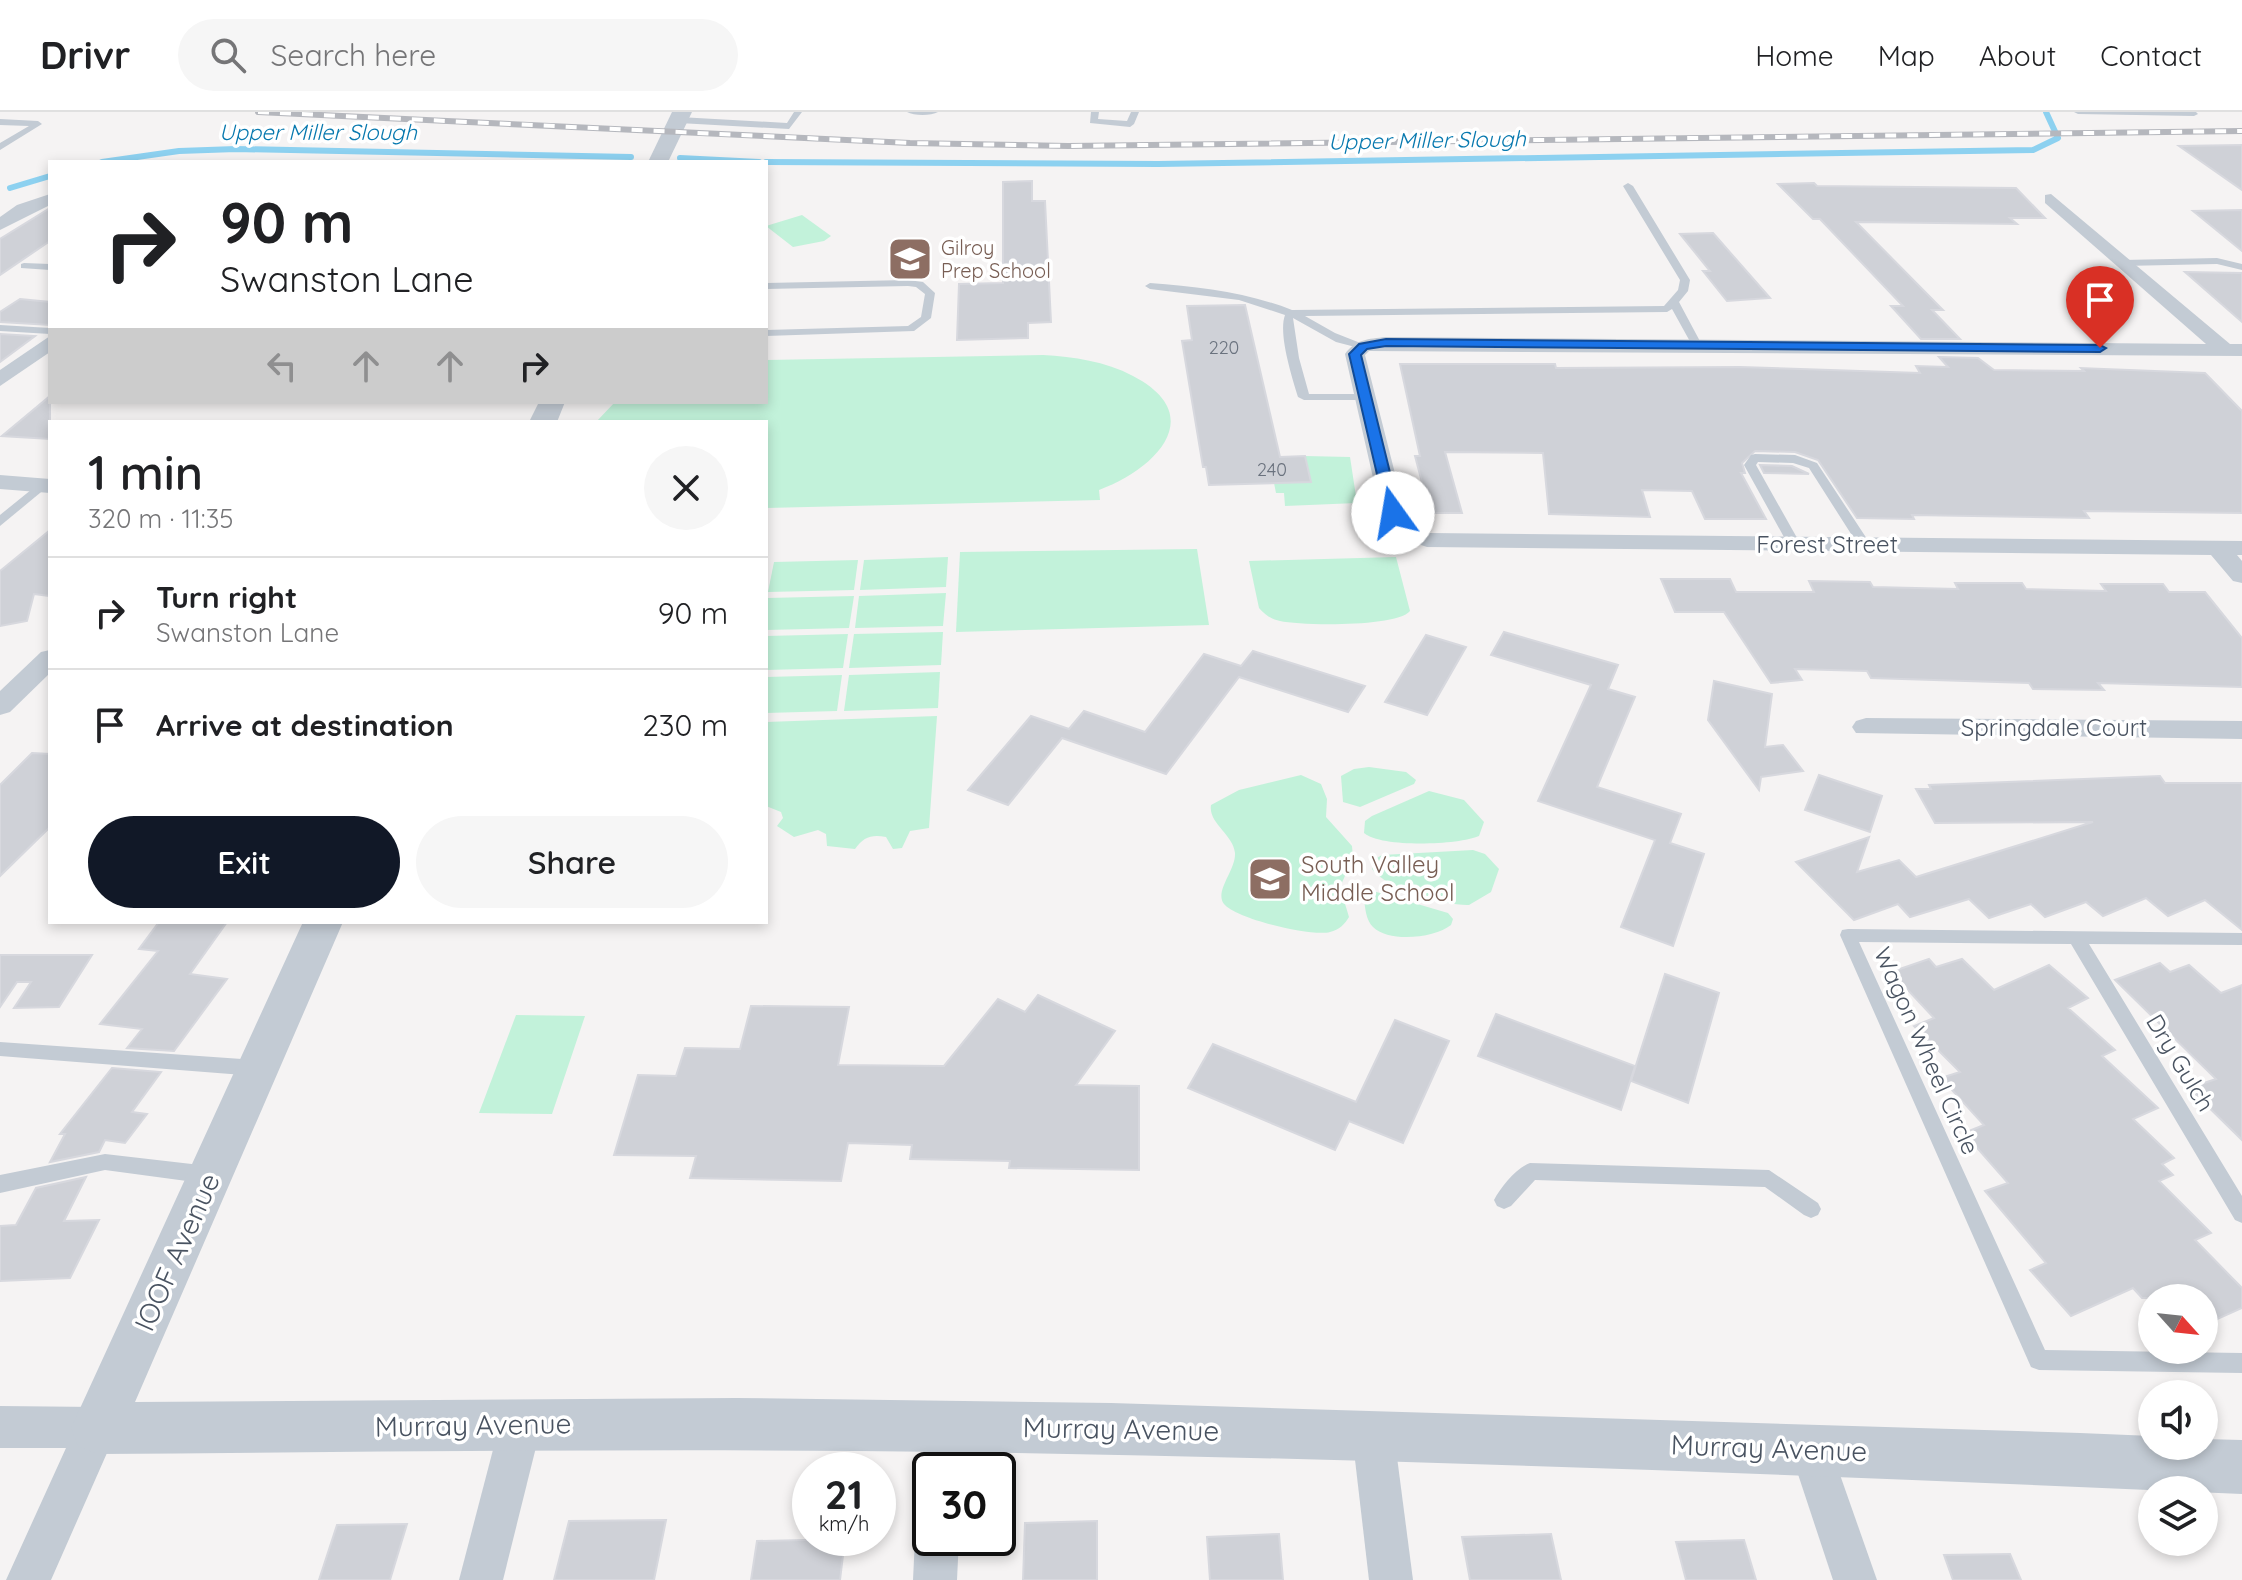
<!DOCTYPE html>
<html lang="en">
<head>
<meta charset="utf-8">
<style>
	body { margin:0; font-family:Quicksand,sans-serif; background:#f6f6f6; color:#202124; height:100vh; display:flex; flex-direction:column; font-size:30px; white-space:nowrap }
	* { box-sizing:border-box; margin:0 }
	p { font-size:26px; color:#757577 }
	.icon { flex:none; width:44px; height:44px; fill:none; stroke:currentColor; stroke-width:2; stroke-linecap:round; stroke-linejoin:round }
	.map { position:relative; flex:1; overflow:hidden }
	.drawer { position:absolute; left:48px; top:308px; width:720px; height:504px; display:flex; flex-direction:column; background:#fff; border-radius:0px; box-shadow:0 4px 12px #0003 }
	.drawer>* { flex:none }
	.banner { position:absolute; left:48px; top:48px; width:720px; height:244px; border-radius:0px; box-shadow:0 4px 12px #0003; background:#fff; color:#202124; overflow:hidden }
	.needle { width:52px; rotate:117deg }
	.fabs { position:absolute; left:2138px; top:1172px; display:grid; gap:16px }
	.fabs a { display:grid; place-items:center; width:80px; height:80px; border-radius:50%; background:#fff; box-shadow:0 4px 12px #0003; font-size:40px }
	.speed { position:absolute; left:792px; top:1340px; display:flex; gap:16px; font-size:40px; font-weight:700; text-align:center }
	.speed>* { display:grid; place-content:center; width:104px; height:104px; border-radius:50%; background:#fff; box-shadow:0 4px 12px #0003; line-height:1 }
	.speed small { font-size:20px; font-weight:400 }
	.speed .limit { border:4px solid #111; border-radius:12px; background:#fff; color:#111 }
	.pin { position:absolute; display:grid; place-items:center; width:68px; height:68px; color:#fff; margin:-82px -34px; border-radius:50% 50% 50% 0; rotate:-45deg; box-shadow:0 0 8px #0007 }
	.pin .icon { rotate:45deg }
	.me { position:absolute; width:88px; margin:-44px; rotate:347deg; stroke-linejoin:round; filter:drop-shadow(0 0 6px #0008) }
	.turn { display:flex; align-items:center; gap:28px; height:168px; padding:0 40px; font-size:36px }
	.turn .icon { width:104px; height:104px; stroke-width:2.5 }
	.turn b { display:block; font-size:56px; line-height:68px }
	.lanes { display:flex; align-items:center; height:76px; padding:0 40px; background:#0003; justify-content:center; gap:40px; direction:ltr }
	.lanes .off { opacity:.35 }
	.round { display:grid; place-items:center; flex:none; width:84px; height:84px; border-radius:42px; background:#f6f6f6 }
	.overview { display:flex; align-items:center; justify-content:space-between; height:136px; padding:0 40px }
	h1 { font-size:48px; font-weight:600; line-height:60px }
	.button { display:flex; gap:16px; margin-top:auto; padding:16px 40px }
	.button a { flex:1; height:92px; border-radius:48px; background:#111827; color:#fff; font-size:32px; font-weight:600; line-height:92px; text-align:center }
	.button a+a { background:#f6f6f6; color:#202124 }
	ul { padding:0; list-style:none }
	li { display:flex; align-items:center; gap:24px; height:112px; padding:0 40px; border-top:2px solid #e0e0e0 }
	li div { flex:1 }
	li b { display:block; font-size:30px }
	li em { font-style:normal }
	header { display:flex; align-items:center; gap:48px; box-sizing:border-box; height:112px; padding:0 40px; background:#fff; border-bottom:2px solid #e0e0e0 }
	header strong { font-size:38px }
	nav { display:flex; gap:44px; margin-inline-start:auto; font-size:28px }
	.search { width:560px; height:72px; background:#f6f6f6; display:flex; align-items:center; gap:20px; box-sizing:border-box; padding:0 28px; border-radius:44px; color:#757577; font-size:30px }
	.map>svg:first-child { display:block }
</style>
</head>
<body>
<header>
<strong>Drivr</strong>
<div class="search"><svg class="icon" aria-label="search" viewBox="0 0 24 24"><circle cx="10" cy="10" r="6"/><path d="M15 15l6 6"/></svg>Search here</div>
<nav><a>Home</a><a>Map</a><a>About</a><a>Contact</a></nav>
</header>
<div class="map">
<svg width="2242" height="1468" viewBox="0 0 2242 1468">
	<rect width="100%" height="100%" fill="#f5f3f3"/>
	<g fill="#c2f2da">
		<polygon points="802,103 831,124 824,129 793,135 766,114"/>
		<path d="M1043 243C1074 245 1105 249 1133 264 1210 304 1154 358 1099 378L1100 388 766 396V310H596L615 290H766V248Z"/>
		<polygon points="1305,344 1350,345 1357,391 1285,394 1284,381 1276,381 1274,371 1311,370"/>
		<polygon points="1197,437 1209,513 956,520 960,440"/>
		<polygon points="948,445 946,475 860,478 864,448"/>
		<path d="M1396 445 1410 499C1397 515 1302 514 1280 509 1271 507 1265 503 1259 496L1249 449Z"/>
		<polygon points="858,448 854,478 768,480 774,450"/>
		<polygon points="946,481 943,514 855,516 859,484"/>
		<polygon points="854,484 849,516 766,518 767,486"/>
		<polygon points="943,520 941,553 849,556 854,522"/>
		<polygon points="848,522 843,556 766,558 766,524"/>
		<polygon points="940,560 938,596 844,599 849,563"/>
		<polygon points="842,563 837,599 766,601 766,565"/>
		<path d="M937 604 929 716 910 719 902 736 893 737 886 725C872 722 863 725 855 737L827 734 826 722 818 718 794 725 777 714 783 706 781 700 766 694V610Z"/>
		<polygon points="1369,655 1406,660 1416,668 1414,672 1360,695 1343,690 1341,664 1354,657"/>
		<path d="M1301 663 1321 672 1327 687 1326 705 1352 734 1353 746 1340 775 1349 805C1345 812 1339 818 1330 820 1312 825 1236 807 1224 792 1214 779 1236 758 1235 741 1233 722 1208 711 1211 693L1239 678Z"/>
		<path d="M1429 679 1464 688 1484 710 1479 724C1459 733 1381 736 1364 721L1365 709 1372 704Z"/>
		<path d="M1473 738 1485 742 1499 757 1491 780 1469 793C1446 794 1385 776 1372 757L1375 747 1382 743Z"/>
		<path d="M1373 779 1448 801 1453 807 1451 813C1435 826 1389 831 1373 815 1366 808 1365 796 1364 786Z"/>
		<polygon points="516,903 585,904 552,1002 479,1001"/>
	</g>
	<g fill="none" stroke-linecap="round" stroke-linejoin="round">
		<g stroke="#8dd1f0" stroke-width="6">
			<polyline points="680,46 759,50"/>
			<polyline points="102,50 179,39 236,37 631,45"/>
			<polyline points="766,50 1158,52 2033,38 2058,26 2046,0"/>
			<polyline points="10,76 50,64"/>
		</g>
	</g>
	<g fill="#cfd1d7" stroke="#d7d8de" stroke-width="2">
		<polygon points="2242,33 2242,78 2179,34"/>
		<polygon points="1032,69 1032,89 1045,89 1051,210 1028,211 1028,226 957,228 959,172 1003,171 1003,70"/>
		<polygon points="1814,71 1817,74 2016,76 2045,106 2010,106 2017,112 1856,110 1943,198 1932,198 1960,227 1921,227 1891,194 1903,194 1820,107 1813,107 1778,72"/>
		<polygon points="50,96 50,129 0,163 0,127"/>
		<polygon points="2242,98 2242,139 2193,99"/>
		<polygon points="1713,121 1770,186 1727,189 1703,159 1710,159 1680,122"/>
		<polygon points="2185,160 2242,161 2242,210"/>
		<polygon points="20,187 50,190 50,213 0,210 0,200"/>
		<polygon points="1245,193 1280,345 1305,344 1311,370 1209,373 1206,355 1203,355 1182,229 1192,228 1187,194"/>
		<polygon points="0,222 35,224 0,250"/>
		<polygon points="1939,245 1978,246 1994,258 2084,259 2081,256 2205,261 2242,299 2242,401 2084,399 2089,406 1912,403 1914,407 1857,406 1818,348 1795,340 1755,339 1742,351 1745,361 1741,361 1766,407 1705,407 1692,379 1642,378 1650,405 1549,402 1543,341 1445,340 1462,401 1430,401 1415,344 1420,344 1400,252 1555,252 1556,256 1740,255 1920,261 1916,254 1948,255"/>
		<polygon points="50,284 50,327 2,324"/>
		<polygon points="1760,353 1792,354 1809,362 1764,361"/>
		<polygon points="50,418 50,484 34,482 27,509 0,514 0,459"/>
		<polygon points="1661,467 1730,467 1736,480 1814,480 1809,469 1870,470 1873,475 1958,477 1955,471 2022,471 2026,477 2106,479 2101,472 2163,472 2169,480 2205,480 2242,526 2242,575 2098,571 2104,578 2033,577 2029,571 1871,566 1867,559 1795,557 1802,568 1771,571 1724,500 1675,500"/>
		<polygon points="1504,520 1618,553 1608,577 1635,585 1597,675 1681,702 1670,731 1704,742 1673,834 1621,815 1655,728 1538,689 1591,573 1491,543"/>
		<polygon points="1426,523 1466,535 1427,603 1385,590"/>
		<polygon points="1253,539 1365,574 1348,600 1239,565 1166,662 1062,626 1008,693 968,678 1031,604 1069,617 1084,599 1145,620 1204,542 1241,554"/>
		<polygon points="1714,569 1772,582 1765,635 1783,633 1803,659 1761,665 1759,678 1708,608"/>
		<polygon points="32,641 50,642 50,715 0,764 0,673"/>
		<polygon points="1819,663 1882,684 1870,720 1805,698"/>
		<polygon points="2160,664 2165,671 2242,671 2242,818 2205,788 2168,804 2146,786 2103,804 2086,790 2045,805 2031,792 1989,806 1969,787 1910,805 1898,792 1854,808 1796,750 1869,725 1857,760 1899,748 1916,765 2093,710 1935,711 1916,677 1931,677 1929,673"/>
		<polygon points="159,810 227,810 190,862 227,867 174,939 127,936 142,917 100,912 158,839 139,837"/>
		<polygon points="0,843 92,843 59,895 14,896 31,870 17,870 0,895"/>
		<polygon points="1929,847 1936,855 1962,847 1994,878 2049,853 2088,886 2068,896 2115,938 2102,944 2158,996 2133,1007 2174,1046 2162,1052 2173,1063 2159,1069 2211,1121 2195,1128 2242,1176 2242,1196 2204,1213 2204,1186 2142,1186 2133,1176 2071,1204 2030,1158 2046,1151 1985,1079 2008,1071 1964,1021 1984,1013 1941,966 1960,960 1914,914 1934,906 1891,860"/>
		<polygon points="2160,851 2170,860 2189,853 2221,881 2242,873 2242,1028 2189,976 2216,967 2115,868"/>
		<polygon points="1665,862 1719,881 1688,991 1631,969"/>
		<polygon points="1038,883 1115,919 1076,973 1139,974 1139,1058 1009,1056 1010,1049 910,1047 912,1033 848,1031 841,1069 690,1066 696,1044 614,1043 638,963 676,964 685,936 740,937 751,894 849,895 838,953 944,954 998,887 1025,900"/>
		<polygon points="1496,902 1635,954 1621,998 1478,944"/>
		<polygon points="1395,908 1449,929 1403,1031 1349,1009 1335,1038 1188,976 1213,932 1356,990"/>
		<polygon points="112,956 161,960 132,1000 147,1002 125,1031 105,1028 99,1040 50,1050 65,1022 60,1022"/>
		<polygon points="86,1065 64,1109 99,1108 70,1166 0,1169 0,1114 16,1113 36,1076"/>
		<polygon points="666,1408 654,1468 554,1468 569,1409"/>
		<polygon points="1097,1409 1097,1468 1023,1468 1025,1411"/>
		<polygon points="407,1412 390,1468 319,1468 337,1413"/>
		<polygon points="1279,1422 1283,1468 1210,1468 1207,1425"/>
		<polygon points="1551,1422 1561,1468 1470,1468 1462,1425"/>
		<polygon points="845,1427 840,1468 751,1468 757,1429"/>
		<polygon points="1744,1428 1756,1468 1686,1468 1676,1430"/>
		<polygon points="2010,1442 2021,1468 1953,1468 1944,1443"/>
	</g>
	<g fill="none" stroke-linecap="round" stroke-linejoin="round">
		<g fill="#c3cbd4" fill-rule="evenodd">
			<polygon points="794,0 802,0 789,17 679,11 675,8 679,5 787,11"/>
			<path d="M907 0H938C931 4 914 4 907 0Z"/>
			<polygon points="1091,0 1099,0 1098,7 1127,9 1131,0 1139,0 1134,12 1130,15 1090,11"/>
			<polygon points="2074,0 2196,0 2198,2 2194,4 2078,2"/>
			<polygon points="0,7 38,9 42,12 0,38 0,31 29,14 0,13"/>
			<path d="M1628 71 1633 74 1690 168 1688 179 1679 190 1702 233 1701 235H1693L1672 197 1667 200 1305 204 1335 221 1368 234 1363 237 1336 230 1293 206 1299 246 1309 282H1366L1372 285 1366 288H1304L1298 285C1292 265 1278 222 1285 203L1239 188 1150 177 1145 174 1150 171C1199 175 1246 180 1292 198L1664 194 1678 178 1680 168 1623 74Z"/>
			<polygon points="2217,146 2242,152 2242,158 2217,152 2123,154 2118,151 2123,148"/>
			<polygon points="24,151 50,152 50,158 21,156 21,152"/>
			<polygon points="908,168 923,170 935,181 931,206 914,219 766,224 766,218 908,214 921,205 925,182 916,175 908,174 766,177 766,171"/>
			<polygon points="0,213 50,216 50,222 0,219"/>
			<polygon points="1755,342 1795,343 1817,351 1871,433 1870,436 1860,436 1809,356 1793,351 1758,350 1756,353 1801,433 1800,436 1790,436 1744,353 1751,343"/>
			<polygon points="42,369 46,370 46,376 0,414 0,403"/>
			<polygon points="1848,817 2242,821 2242,833 2089,832 2242,1084 2242,1111 2235,1108 2071,832 1859,830 2045,1238 2242,1241 2242,1261 2039,1258 2031,1255 1840,823 1842,818"/>
			<polygon points="0,930 257,948 263,951 266,956 263,961 257,964 0,944"/>
			<polygon points="105,1042 209,1054 216,1057 219,1063 216,1069 209,1072 105,1058 0,1081 0,1063"/>
			<path d="M1530 1051 1769 1058 1818 1091 1821 1097 1818 1103 1811 1106 1804 1103 1765 1075 1535 1068 1511 1094 1504 1097 1497 1094 1494 1088C1501 1075 1516 1056 1530 1051Z"/>
		</g>
		<g fill="#c3cbd4" fill-rule="evenodd">
			<polygon points="50,82 50,93 0,118 0,105 17,93"/>
			<path d="M2051 82 2230 232H2242V244L1369 239 1365 243 1405 401 1414 415 1430 421 2242 429V443H2237L2242 449V471L2233 469 2211 443 1427 435 1397 425 1381 401 1345 242C1356 227 1368 227 1386 225L2206 232 2045 91V83Z"/>
			<polygon points="50,224 50,240 0,274 0,258"/>
			<polygon points="0,363 50,367 50,381 0,377"/>
			<polygon points="50,538 50,561 10,600 0,603 0,579 41,540"/>
			<polygon points="1866,606 2242,609 2242,627 1856,621 1852,615 1856,609"/>
			<polygon points="521,1290 536,1296 542,1311 503,1468 459,1468 500,1311 506,1296"/>
			<path d="M948 1293 963 1299 969 1314 965 1358H930V1373C918 1352 924 1322 933 1299Z"/>
			<polygon points="0,1294 97,1295 112,1301 118,1316 51,1468 6,1468 66,1336 0,1336"/>
			<polygon points="1373,1301 1388,1307 1394,1322 1413,1468 1369,1468 1352,1322 1358,1307"/>
			<polygon points="1811,1317 1826,1323 1877,1468 1833,1468 1790,1338 1796,1323"/>
			<polygon points="930,1407 930,1426 959,1426 957,1468 913,1468 915,1426 922,1411"/>
		</g>
		<g fill="#c3cbd4" fill-rule="evenodd">
			<polygon points="672,0 692,0 668,50 648,50"/>
			<polygon points="539,290 565,290 557,310 529,310"/>
			<path d="M303 810H343L135 1290 736 1286 1111 1291 2080 1321 2152 1324V1334H2204V1327L2242 1328V1382C1815 1363 1380 1346 950 1340 665 1336 381 1340 97 1342L78 1334 71 1316Z"/>
		</g>
		<g stroke="#b5b7bd" stroke-width="6">
			<polyline id="rail" points="258,0 910,31 1068,34 2242,19"/>
		</g>
		<use href="#rail" stroke="#fff" stroke-width="4" stroke-dasharray="11" stroke-linecap="butt"/>
	</g>
	<polygon fill="#1a73e8" stroke="#114b97" stroke-width="2" points="1386,227 2100,233 2106,236 2100,240 1386,234 1367,237 1361,243 1400,401 1393,406 1386,401 1349,242 1359,232"/>
	<defs>
		<g id="school-square" transform="scale(2.3)"><rect x="-9" y="-9" width="18" height="18" rx="4" fill="#8d6e63" stroke="#fff"/><path d="M0-5L7-2L0 1L-7-2ZM-4 1L0 2.5L4 1V4Q0 6-4 4Z" fill="#fff"/></g>
	</defs>
	<g fill-rule="evenodd">
		<use href="#school-square" x="910" y="147"/>
		<use href="#school-square" x="1270" y="767"/>
	</g>
	<g text-anchor="middle" stroke-width="7" stroke-linejoin="round" paint-order="stroke">
		<g font-size="18" fill="#6a727e">
			<text x="1224" y="242">220</text>
			<text x="1272" y="364">240</text>
		</g>
		<g font-size="20" fill="#785e54" stroke="#fff" text-anchor="start">
			<text x="941" y="143">Gilroy<tspan x="941" dy="23">Prep School</tspan></text>
		</g>
		<g font-size="22" font-style="italic" fill="#0879af" stroke="#fff">
			<text x="318" y="28">Upper Miller Slough</text>
			<text transform="translate(1427 28) rotate(-1)" y="8">Upper Miller Slough</text>
		</g>
		<g font-size="24" fill="#495361" stroke="#fff">
			<text x="1827" y="441">Forest Street</text>
			<text x="2054" y="624">Springdale Court</text>
			<text transform="translate(1926 939) rotate(66)" y="8">Wagon Wheel Circle</text>
			<text transform="translate(2180 951) rotate(59)" y="8">Dry Gulch</text>
		</g>
		<g font-size="24" fill="#785e54" stroke="#fff" text-anchor="start">
			<text x="1301" y="761">South Valley<tspan x="1301" dy="28">Middle School</tspan></text>
		</g>
		<g font-size="28" fill="#495361" stroke="#fff">
			<text transform="translate(177 1140) rotate(-66)" y="10">IOOF Avenue</text>
			<text transform="translate(473 1313) rotate(-1)" y="10">Murray Avenue</text>
			<text transform="translate(1121 1317) rotate(1)" y="10">Murray Avenue</text>
			<text transform="translate(1769 1336) rotate(2)" y="10">Murray Avenue</text>
		</g>
	</g>
</svg>
<div class="fabs">
<a><svg class="needle" viewBox="-14 -14 28 28"><path d="M0-13l5 13h-10z" fill="#e53935"/><path d="M0 13l5-13h-10z" fill="#757577"/></svg></a>
<a><svg class="icon" aria-label="sound" viewBox="0 0 24 24"><path d="M4 9h4l5-4v14l-5-4H4zM17 9q2 3 0 6"/></svg></a>
<a><svg class="icon" aria-label="layers" viewBox="0 0 24 24"><path d="M12 4l9 5-9 5-9-5zM3 14l9 5 9-5"/></svg></a>
</div>
<div class="speed"><div>21<small>km/h</small></div><div class="limit">30</div></div>
<div class="pin" style="left:2100px;top:236px;background:#d93025"><svg class="icon" aria-label="arrive" viewBox="0 0 24 24"><path d="M6 21V4h12l-3 4 3 4H6"/></svg></div>
<svg class="me" style="left:1393px;top:401px" viewBox="-20 -20 40 40"><circle r="19" fill="#fff"/><path d="M0-13L10 11 0 6-10 11z" fill="#1a73e8"/></svg>
<div class="banner">
<div class="turn"><svg class="icon" aria-label="right" viewBox="0 0 24 24"><path d="M7 20v-9h11M14 6l5 5-5 5"/></svg><div><b>90 m</b>Swanston Lane</div></div>
<div class="lanes"><svg class="icon off" aria-label="left" viewBox="0 0 24 24"><path d="M17 20v-9H6M10 6l-5 5 5 5"/></svg><svg class="icon off" aria-label="ahead" viewBox="0 0 24 24"><path d="M12 20V5M6 11l6-6 6 6"/></svg><svg class="icon off" aria-label="ahead" viewBox="0 0 24 24"><path d="M12 20V5M6 11l6-6 6 6"/></svg><svg class="icon" aria-label="right" viewBox="0 0 24 24"><path d="M7 20v-9h11M14 6l5 5-5 5"/></svg></div>
</div>
<section class="drawer">
<div class="overview"><div><h1>1 min</h1><p>320 m · 11:35</p></div><a class="round"><svg class="icon" aria-label="close" viewBox="0 0 24 24"><path d="M6 6l12 12M18 6L6 18"/></svg></a></div>
<ul>
<li><svg class="icon" aria-label="right" viewBox="0 0 24 24"><path d="M7 20v-9h11M14 6l5 5-5 5"/></svg><div><b>Turn right</b><p>Swanston Lane</p></div><em>90 m</em></li>
<li><svg class="icon" aria-label="arrive" viewBox="0 0 24 24"><path d="M6 21V4h12l-3 4 3 4H6"/></svg><div><b>Arrive at destination</b></div><em>230 m</em></li>
</ul>
<div class="button"><a>Exit</a><a>Share</a></div>
</section>
</div>
</body>
</html>
